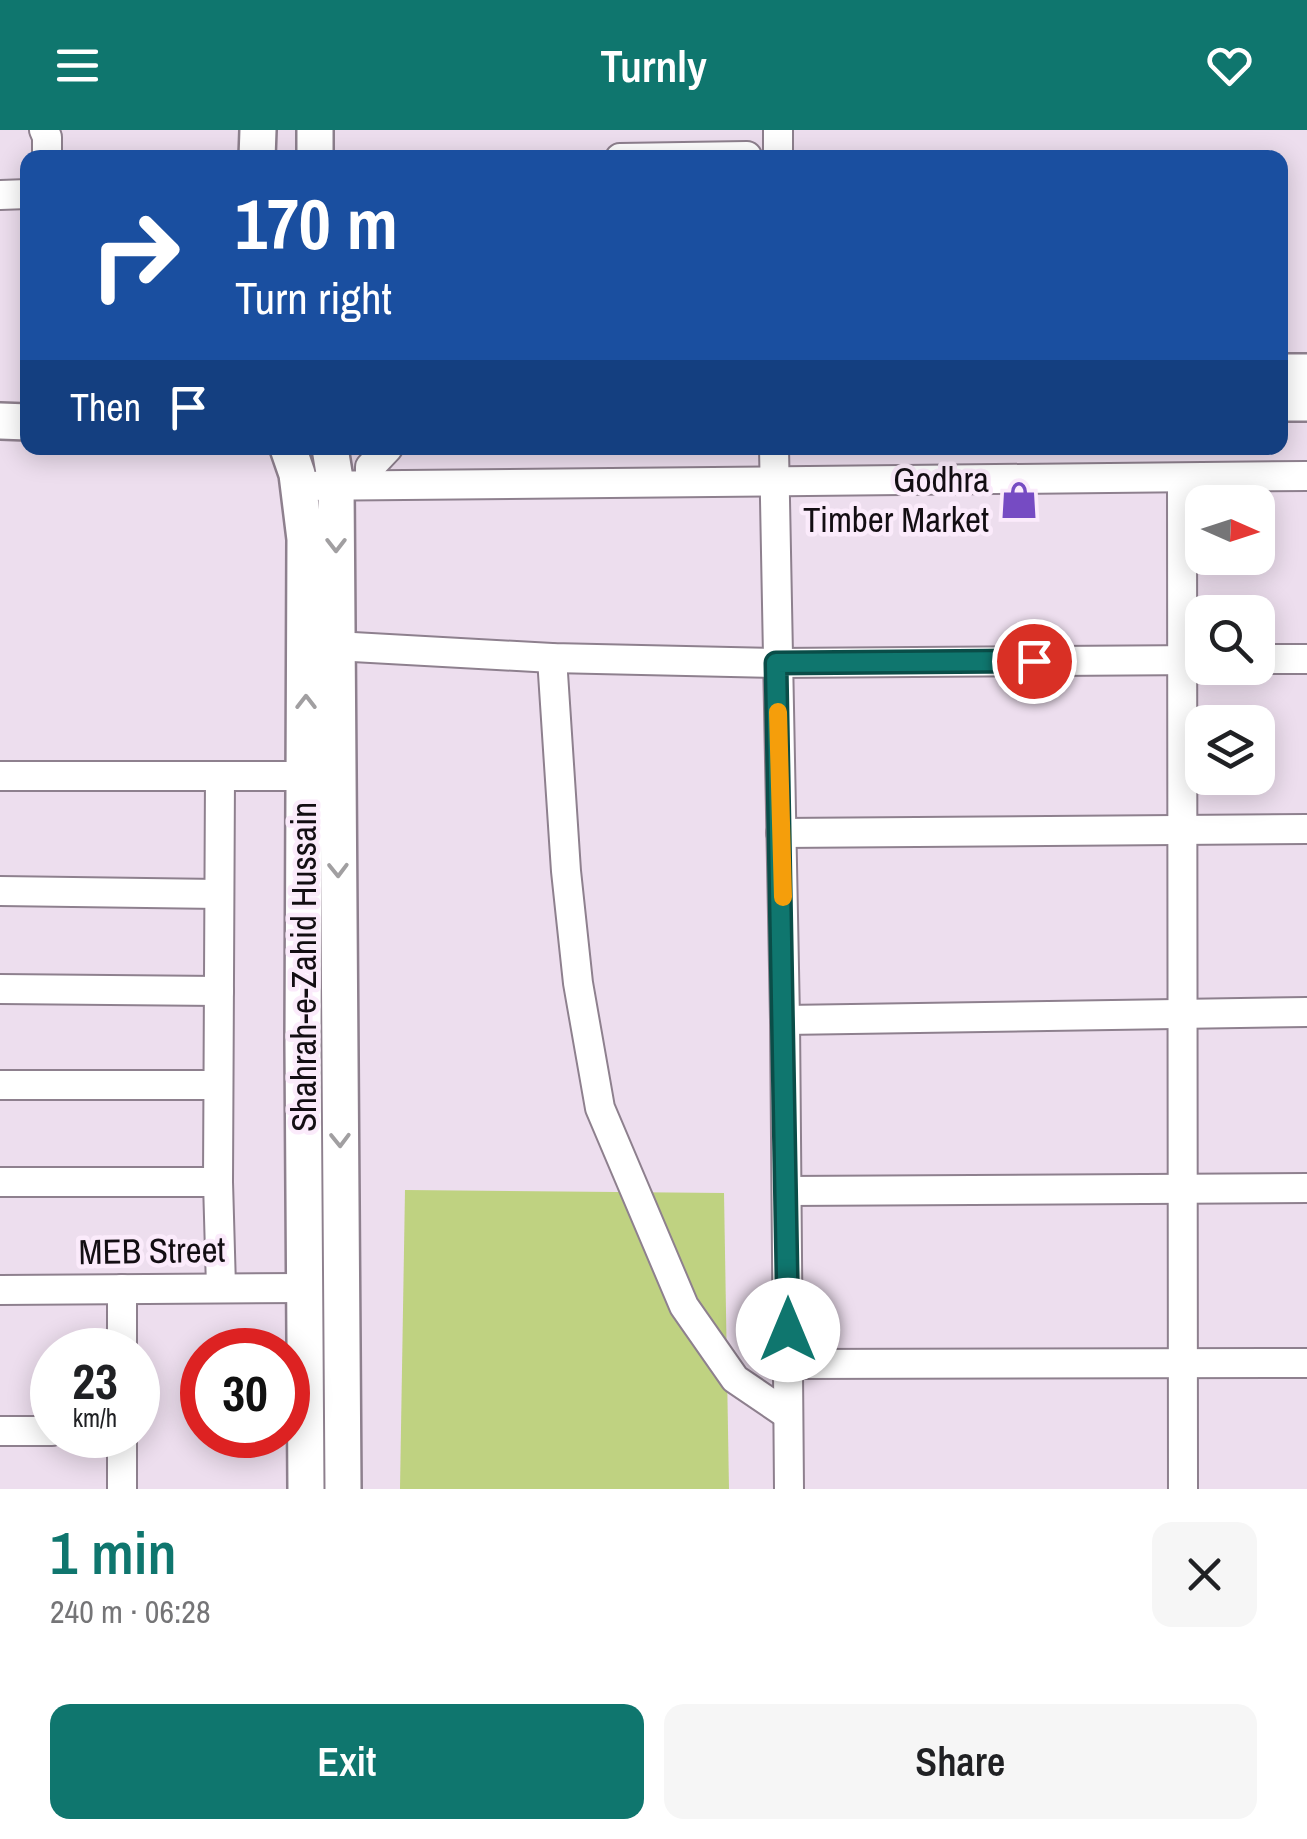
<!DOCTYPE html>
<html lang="en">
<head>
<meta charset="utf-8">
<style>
	body { margin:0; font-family:"Archivo Narrow",sans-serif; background:#f6f6f6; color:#202124; height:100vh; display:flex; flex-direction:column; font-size:38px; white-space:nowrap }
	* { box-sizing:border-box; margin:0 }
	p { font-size:32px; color:#757577 }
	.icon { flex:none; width:55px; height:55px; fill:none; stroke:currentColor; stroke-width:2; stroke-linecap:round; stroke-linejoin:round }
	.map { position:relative; height:1359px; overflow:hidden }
	.panel { display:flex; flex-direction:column; background:#fff; flex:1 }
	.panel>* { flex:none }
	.top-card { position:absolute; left:20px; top:20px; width:1268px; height:305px; border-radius:20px; box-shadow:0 5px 25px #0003; background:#1a4fa0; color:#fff; overflow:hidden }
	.needle { width:65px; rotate:93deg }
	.buttons { position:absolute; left:1185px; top:355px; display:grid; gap:20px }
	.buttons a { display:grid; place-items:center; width:90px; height:90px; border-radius:20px; background:#fff; box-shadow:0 5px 25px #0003; font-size:50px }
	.speed { position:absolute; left:30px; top:1198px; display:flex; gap:20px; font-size:50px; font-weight:700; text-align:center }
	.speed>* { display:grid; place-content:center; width:130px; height:130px; border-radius:50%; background:#fff; box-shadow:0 5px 25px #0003; line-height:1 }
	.speed small { font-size:25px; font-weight:400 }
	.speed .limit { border:15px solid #d22; background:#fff; color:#111 }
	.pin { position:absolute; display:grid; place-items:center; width:85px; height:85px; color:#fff; margin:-42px; border:5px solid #fff; border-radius:50%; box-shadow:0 2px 10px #0007 }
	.me { position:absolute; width:110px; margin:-55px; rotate:0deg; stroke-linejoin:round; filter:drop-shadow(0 0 8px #0008) }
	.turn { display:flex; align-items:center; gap:35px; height:210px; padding:0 50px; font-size:45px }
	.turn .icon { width:130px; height:130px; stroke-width:2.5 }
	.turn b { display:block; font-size:70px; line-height:85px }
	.then { display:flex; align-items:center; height:95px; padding:0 50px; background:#0003; gap:20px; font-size:38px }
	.round { display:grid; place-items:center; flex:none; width:105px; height:105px; border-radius:20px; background:#f6f6f6 }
	.head { display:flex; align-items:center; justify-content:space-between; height:170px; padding:0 50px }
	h1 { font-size:60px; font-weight:600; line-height:75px; color:#0f766e }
	.cta { display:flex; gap:20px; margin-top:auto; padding:20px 50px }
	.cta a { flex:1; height:115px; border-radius:20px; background:#0f766e; color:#fff; font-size:40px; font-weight:600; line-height:115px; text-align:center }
	.cta a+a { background:#f6f6f6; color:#202124 }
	header { display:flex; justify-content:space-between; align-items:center; height:130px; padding:0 50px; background:#0f766e; color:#fff; font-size:45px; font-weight:600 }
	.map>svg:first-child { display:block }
</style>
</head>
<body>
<header><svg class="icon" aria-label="menu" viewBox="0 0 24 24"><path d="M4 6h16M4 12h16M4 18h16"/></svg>Turnly<svg class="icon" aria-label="heart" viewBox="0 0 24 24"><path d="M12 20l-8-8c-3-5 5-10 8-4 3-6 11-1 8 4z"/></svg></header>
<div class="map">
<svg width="1307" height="1359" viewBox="0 0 1307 1359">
	<rect width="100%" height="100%" fill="#eddeee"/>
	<polygon fill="#bfd281" points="405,1060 724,1063 729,1359 400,1359"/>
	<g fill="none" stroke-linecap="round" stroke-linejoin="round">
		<g stroke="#8e808e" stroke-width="32">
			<g id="minor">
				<polyline points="44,0 47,7 47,28"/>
				<polyline points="778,0 778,28"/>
				<polyline points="620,28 747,26"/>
				<polyline points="0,65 28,64"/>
				<polyline points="774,318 785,890 789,1359"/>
				<polyline points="1182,348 1183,1359"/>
				<polyline points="370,355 370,337 388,318"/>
				<polyline points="299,356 1307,346"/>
				<polyline points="335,516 552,528 777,533 1202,530"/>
				<polyline points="552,528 566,741 578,853 600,978 684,1176 735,1249 788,1285"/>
				<polyline points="1258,529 1307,529"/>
				<polyline points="0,646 306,646"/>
				<polyline points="220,646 218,1052 221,1157"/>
				<polyline points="781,703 1307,699"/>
				<polyline points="0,761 219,764"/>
				<polyline points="0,859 219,861"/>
				<polyline points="785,890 1307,882"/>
				<polyline points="0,955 218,955"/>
				<polyline points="0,1052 218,1052"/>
				<polyline points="787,1061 1307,1058"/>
				<polyline points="0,1160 304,1158"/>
				<polyline points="122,1220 122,1159"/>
				<polyline points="788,1234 1307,1233"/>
				<polyline points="0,1301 52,1301"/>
				<polyline points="122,1359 122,1305"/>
			</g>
		</g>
		<g stroke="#8e808e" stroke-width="40">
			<g id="major">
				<polyline points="257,28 258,0"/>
				<polyline points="315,28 315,0"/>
				<polyline points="1280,242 1307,242"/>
				<polyline points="1280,273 1307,273"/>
				<polyline points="0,291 28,292"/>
				<polyline points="288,318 297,344 305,409 303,914 306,1359"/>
				<polyline points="330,318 336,355 343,1359"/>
			</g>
		</g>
		<use href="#minor" stroke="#fff" stroke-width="28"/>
		<use href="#major" stroke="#fff" stroke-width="35"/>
	</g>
	<defs><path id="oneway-chevron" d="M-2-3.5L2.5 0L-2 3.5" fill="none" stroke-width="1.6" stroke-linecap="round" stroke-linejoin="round" transform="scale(2.5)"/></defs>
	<g stroke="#a19fa1">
		<use href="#oneway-chevron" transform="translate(336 415) rotate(90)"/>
		<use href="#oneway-chevron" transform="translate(306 572) rotate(-90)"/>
		<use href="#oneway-chevron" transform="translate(338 740) rotate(89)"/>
		<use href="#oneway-chevron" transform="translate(340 1010) rotate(89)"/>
	</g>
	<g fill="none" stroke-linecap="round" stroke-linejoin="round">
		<g stroke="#0a4d48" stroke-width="25">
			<polyline id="route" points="788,1200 776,533 1034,531"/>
		</g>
		<use href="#route" stroke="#0f766e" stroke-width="18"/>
		<polyline stroke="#f59e0b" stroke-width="18" points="778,582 783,767"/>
	</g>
	<defs>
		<g id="shop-bare" transform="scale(3)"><path d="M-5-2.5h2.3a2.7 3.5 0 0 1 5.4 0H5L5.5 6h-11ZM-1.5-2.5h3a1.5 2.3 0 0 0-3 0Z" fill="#764bc3" stroke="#fbebfb" stroke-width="2.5" paint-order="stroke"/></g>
	</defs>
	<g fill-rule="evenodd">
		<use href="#shop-bare" x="1019" y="370"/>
	</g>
	<g text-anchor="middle" stroke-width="9" stroke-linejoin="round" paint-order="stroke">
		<g font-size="35" fill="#130e13" stroke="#fbebfb" text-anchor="end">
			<text x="989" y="362">Godhra<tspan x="989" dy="40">Timber Market</tspan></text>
		</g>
		<g font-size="35" fill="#130e13" stroke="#fbebfb">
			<text transform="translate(304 837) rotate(-90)" y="12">Shahrah-e-Zahid Hussain</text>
			<text transform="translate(152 1121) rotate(-1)" y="12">MEB Street</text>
		</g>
	</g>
</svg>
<div class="buttons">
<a><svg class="needle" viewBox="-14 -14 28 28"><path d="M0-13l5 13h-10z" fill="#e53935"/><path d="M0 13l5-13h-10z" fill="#757577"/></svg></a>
<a><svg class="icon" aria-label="search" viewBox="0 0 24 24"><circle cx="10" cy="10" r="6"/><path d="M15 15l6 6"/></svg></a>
<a><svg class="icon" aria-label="layers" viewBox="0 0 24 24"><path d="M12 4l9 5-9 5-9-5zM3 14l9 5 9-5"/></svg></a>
</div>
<div class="speed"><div>23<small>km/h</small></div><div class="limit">30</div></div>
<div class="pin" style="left:1034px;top:531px;background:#d93025"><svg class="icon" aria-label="arrive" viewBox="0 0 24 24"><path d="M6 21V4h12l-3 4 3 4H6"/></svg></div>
<svg class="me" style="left:788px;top:1200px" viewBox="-20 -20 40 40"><circle r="19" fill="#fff"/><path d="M0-13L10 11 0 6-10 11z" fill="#0f766e"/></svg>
<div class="top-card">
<div class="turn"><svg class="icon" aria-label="right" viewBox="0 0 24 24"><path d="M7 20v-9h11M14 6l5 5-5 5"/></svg><div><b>170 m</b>Turn right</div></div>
<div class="then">Then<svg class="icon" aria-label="arrive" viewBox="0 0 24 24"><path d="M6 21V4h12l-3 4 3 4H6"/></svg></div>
</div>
</div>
<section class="panel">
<div class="head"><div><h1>1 min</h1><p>240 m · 06:28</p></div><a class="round"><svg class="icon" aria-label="close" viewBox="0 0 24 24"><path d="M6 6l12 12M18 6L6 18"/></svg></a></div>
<div class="cta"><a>Exit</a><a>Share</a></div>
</section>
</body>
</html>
